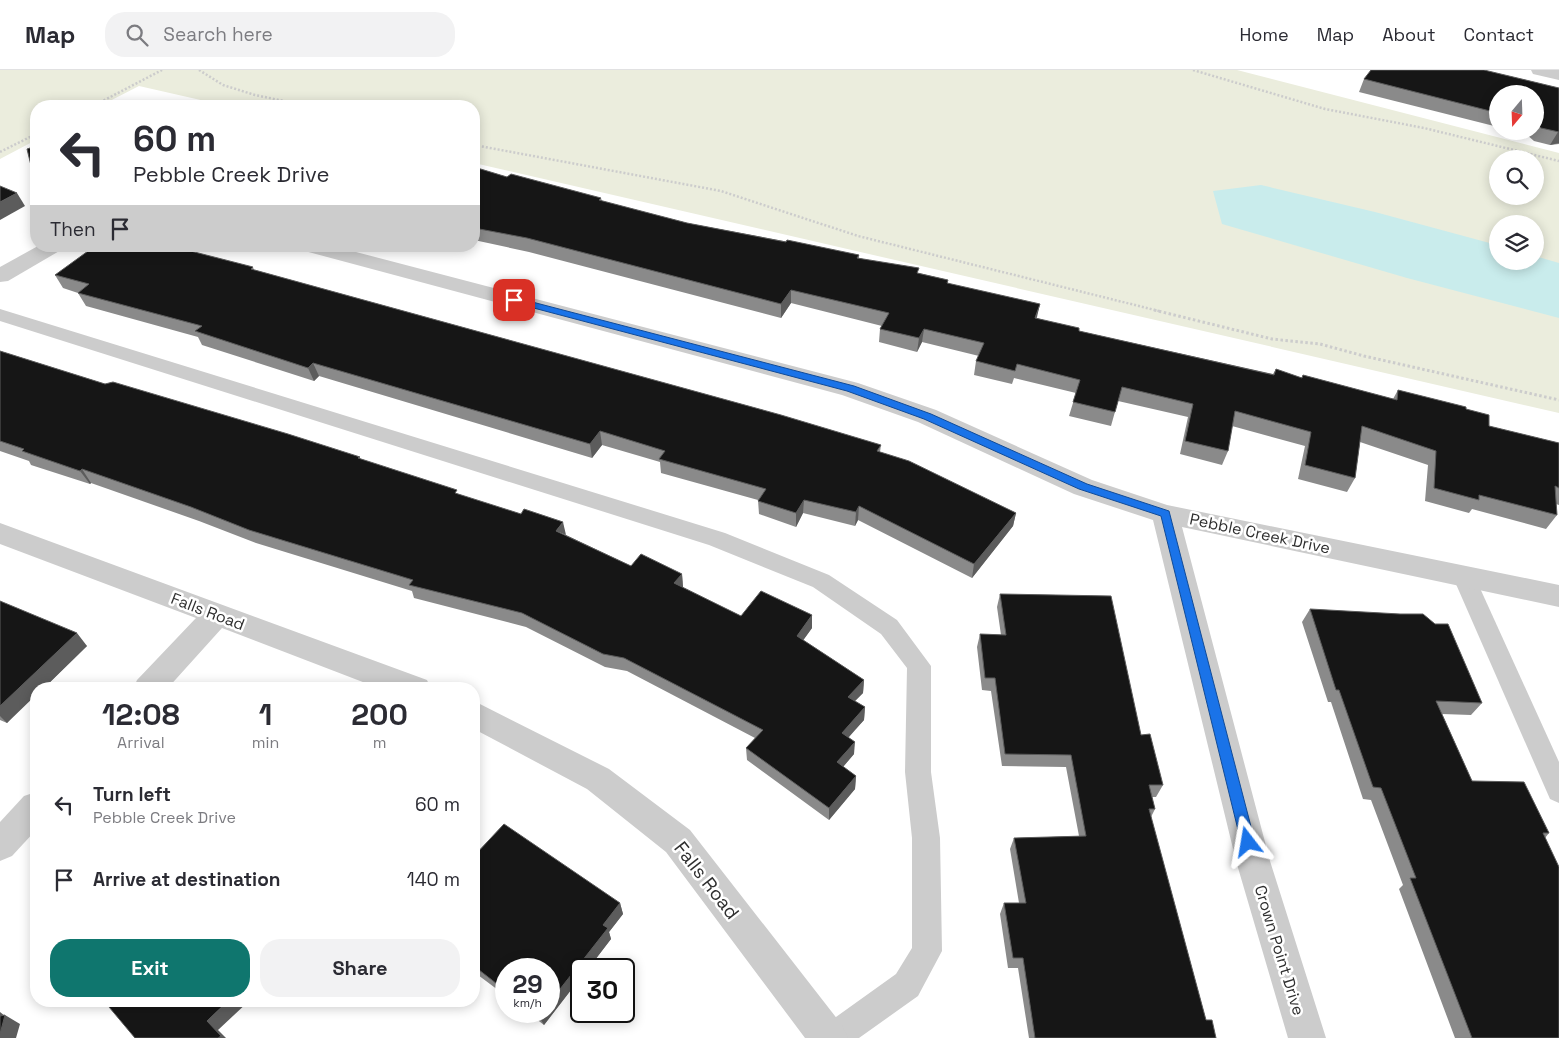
<!DOCTYPE html>
<html lang="en">
<head>
<meta charset="utf-8">
<style>
	body { margin:0; font-family:"Space Grotesk",sans-serif; background:#f2f2f3; color:#2b2b33; height:100vh; display:flex; flex-direction:column; font-size:19px; white-space:nowrap }
	* { box-sizing:border-box; margin:0 }
	p { font-size:16px; color:#7c7c81 }
	.icon { flex:none; width:28px; height:28px; fill:none; stroke:currentColor; stroke-width:2; stroke-linecap:round; stroke-linejoin:round }
	.map { position:relative; flex:1; overflow:hidden }
	.panel { position:absolute; left:30px; top:612px; width:450px; height:325px; display:flex; flex-direction:column; background:#fff; border-radius:20px; box-shadow:0 2px 12px #0003 }
	.panel>* { flex:none }
	.banner { position:absolute; left:30px; top:30px; width:450px; height:152px; border-radius:20px; box-shadow:0 2px 12px #0003; background:#fff; color:#2b2b33; overflow:hidden }
	.needle { width:32px; rotate:199deg }
	.buttons { position:absolute; left:1489px; top:15px; display:grid; gap:10px }
	.buttons a { display:grid; place-items:center; width:55px; height:55px; border-radius:50%; background:#fff; box-shadow:0 2px 12px #0003; font-size:25px }
	.speed { position:absolute; left:495px; top:888px; display:flex; gap:10px; font-size:25px; font-weight:700; text-align:center }
	.speed>* { display:grid; place-content:center; width:65px; height:65px; border-radius:50%; background:#fff; box-shadow:0 2px 12px #0003; line-height:1 }
	.speed small { font-size:12px; font-weight:400 }
	.speed .limit { border:2px solid #111; border-radius:8px; background:#fff; color:#111 }
	.pin { position:absolute; display:grid; place-items:center; width:42px; height:42px; color:#fff; margin:-21px; border-radius:10px; box-shadow:0 2px 8px #0006 }
	.me { position:absolute; width:55px; margin:-28px; rotate:346deg; stroke-linejoin:round; filter:drop-shadow(0 0 4px #0008) }
	.turn { display:flex; align-items:center; gap:18px; height:105px; padding:0 20px; font-size:22px }
	.turn .icon { width:65px; height:65px; stroke-width:2.5 }
	.turn b { display:block; font-size:35px; line-height:42px }
	.then { display:flex; align-items:center; height:48px; padding:0 20px; background:#0003; gap:10px; font-size:19px }
	.eta { display:flex; justify-content:space-evenly; align-items:center; height:85px; text-align:center }
	.eta b { font-size:30px; font-weight:600; line-height:35px }
	.button { display:flex; gap:10px; margin-top:auto; padding:10px 20px }
	.button a { flex:1; height:58px; border-radius:20px; background:#0f766e; color:#fff; font-size:20px; font-weight:600; line-height:58px; text-align:center }
	.button a+a { background:#f2f2f3; color:#2b2b33 }
	ul { padding:0; list-style:none }
	li { display:flex; align-items:center; gap:15px; height:75px; padding:0 20px }
	li div { flex:1 }
	li b { display:block; font-size:19px }
	li em { font-style:normal }
	header { display:flex; align-items:center; gap:30px; box-sizing:border-box; height:70px; padding:0 25px; background:#fff; border-bottom:1px solid #e1e1e2 }
	header strong { font-size:24px }
	nav { display:flex; gap:28px; margin-inline-start:auto; font-size:18px }
	.search { width:350px; height:45px; background:#f2f2f3; display:flex; align-items:center; gap:12px; box-sizing:border-box; padding:0 18px; border-radius:20px; color:#7c7c81; font-size:19px }
	.map>svg:first-child { display:block }
</style>
</head>
<body>
<header>
<strong>Map</strong>
<div class="search"><svg class="icon" aria-label="search" viewBox="0 0 24 24"><circle cx="10" cy="10" r="6"/><path d="M15 15l6 6"/></svg>Search here</div>
<nav><a>Home</a><a>Map</a><a>About</a><a>Contact</a></nav>
</header>
<div class="map">
<svg width="1559" height="968" viewBox="0 0 1559 968">
	<rect width="100%" height="100%" fill="#fff"/>
	<path fill="#ebeddd" fill-rule="evenodd" d="M0 0H1237L1559 83V343L474 93V36H227L139 16 100 36H36V70L0 89ZM1498 89H1535V126H1498ZM1498 154H1535V191H1498Z"/>
	<polygon fill="#c9ecec" points="1261,115 1375,142 1497,175 1498,191 1535,191 1535,186 1559,193 1559,248 1407,208 1222,154 1213,121"/>
	<g fill="none" stroke-linecap="round" stroke-linejoin="round">
		<g stroke="#ccc" stroke-width="2.5" stroke-dasharray="2 2" stroke-linecap="butt">
			<polyline points="199,0 223,15 255,25 308,36"/>
			<polyline points="1193,0 1325,39 1424,58 1559,91"/>
			<polyline points="93,36 162,0"/>
			<polyline points="474,75 721,121 858,166 1159,241"/>
			<polyline points="0,82 36,64"/>
		</g>
		<polyline stroke="#ccc" stroke-width="3" stroke-dasharray="2.5 2.5" stroke-linecap="butt" points="1154,240 1272,269 1320,274 1364,286 1559,330"/>
		<g fill="#ccc" fill-rule="evenodd">
			<polygon points="0,239 725,463 829,505 897,550 931,596 931,702 940,768 942,881 918,926 859,968 817,968 822,957 896,904 912,878 912,768 905,702 907,598 881,564 813,517 709,475 0,251"/>
			<polygon points="1463,496 1471,499 1474,505 1559,692 1559,733 1550,729 1452,505 1455,499"/>
		</g>
		<g fill="#ccc" fill-rule="evenodd">
			<polygon points="1531,0 1559,0 1559,10 1533,4"/>
			<polygon points="38,176 64,176 61,180 8,211 0,212 0,197"/>
			<polygon points="298,176 333,176 858,313 936,340 1092,410 1167,435 1559,515 1559,537 1182,457 1270,791 1326,968 1288,968 1236,791 1153,450 1074,424 918,352 842,325 301,180"/>
			<polygon points="0,453 427,610 431,619 381,619 222,558 167,619 133,619 137,610 196,548 0,474"/>
			<polygon points="474,631 609,699 690,760 842,955 848,968 805,968 666,782 587,719 474,659"/>
			<polygon points="36,722 36,760 12,786 0,791 0,752 24,726"/>
		</g>
	</g>
	<g fill="#8a8a8a">
		<polygon points="1364,9 1559,18 1559,74 1550,75 1534,71 1526,64 1514,61 1535,61 1535,24 1498,24 1498,57 1359,22"/>
		<polygon points="474,97 507,107 601,128 602,131 687,153 859,185 859,188 919,203 948,210 948,214 1037,248 1079,261 1273,304 1276,299 1301,308 1303,305 1393,329 1398,320 1466,339 1489,356 1559,373 1559,435 1556,434 1557,445 1546,459 1472,439 1469,443 1425,431 1428,395 1360,372 1355,408 1347,422 1298,409 1305,376 1232,356 1228,381 1222,395 1180,384 1188,347 1118,331 1111,356 1069,346 1076,323 1014,308 1012,314 974,305 976,291 979,286 922,272 917,282 879,272 880,259 882,256 791,233 781,248 529,182 474,170"/>
		<polygon points="253,197 254,200 881,375 880,382 1016,443 1013,456 972,508 858,450 855,456 803,443 796,457 759,444 758,430 661,403 660,392 602,375 592,388 319,306 314,311 202,275 198,267 86,236 78,223 63,218 55,205"/>
		<polygon points="0,281 105,314 361,389 458,424 566,465 631,496 682,504 683,517 683,518 741,546 812,545 812,558 803,570 864,610 863,623 855,631 865,637 864,650 848,667 854,684 843,697 856,706 855,719 829,750 747,690 746,678 755,668 627,601 605,597 526,557 414,528 412,521 256,473 199,451 91,413 90,414 31,395 29,391 0,381"/>
		<polygon points="1000,524 1141,665 1163,715 1156,727 1152,727 1155,739 1151,747 1206,950 1216,968 1029,968 1018,898 1008,898 1000,844 1004,833 1019,833 1010,779 1014,768 1079,766 1066,697 1002,696 991,621 982,620 977,577 980,564 1001,565 997,537"/>
		<polygon points="0,531 87,576 43,619 36,619 7,653 0,650"/>
		<polygon points="1310,539 1482,633 1471,645 1442,644 1472,711 1549,763 1545,768 1559,968 1455,968 1399,819 1403,815 1371,730 1363,729 1331,632 1328,632 1302,552"/>
		<polygon points="474,786 620,833 623,844 609,862 611,869 588,899 581,899 581,907 544,955 526,941 549,941 506,899 506,926 474,902"/>
	</g>
	<g fill="#5c5c5c">
		<polygon points="1558,62 1559,62 1559,73 1550,75"/>
		<polygon points="17,123 25,136 0,150 0,132"/>
		<polygon points="791,220 791,233 781,248 781,234"/>
		<polygon points="1040,234 1037,247 1032,261 1035,248"/>
		<polygon points="924,259 922,272 917,282 919,268"/>
		<polygon points="313,293 319,306 314,311 308,298"/>
		<polygon points="600,361 602,375 592,388 590,374"/>
		<polygon points="82,399 91,413 90,414 80,401"/>
		<polygon points="804,430 803,443 796,457 796,443"/>
		<polygon points="859,436 858,450 855,456 856,442"/>
		<polygon points="1016,443 1013,456 972,508 974,494"/>
		<polygon points="563,452 566,465 556,461"/>
		<polygon points="682,504 683,517 675,527 674,513"/>
		<polygon points="812,545 812,558 797,579 797,566"/>
		<polygon points="77,563 87,576 43,619 36,619 36,625 7,653 0,646 0,636"/>
		<polygon points="864,610 863,623 847,639 848,627"/>
		<polygon points="865,637 864,650 841,676 842,663"/>
		<polygon points="855,672 854,684 836,705 837,692"/>
		<polygon points="856,706 855,719 829,750 829,738"/>
		<polygon points="620,833 623,844 609,862 611,869 588,899 581,899 581,907 544,955 539,946 542,941 549,941 549,933 603,855"/>
		<polygon points="228,931 249,931 218,960 226,968 218,968 207,951"/>
		<polygon points="0,942 5,946 5,945 20,954 16,968 0,968"/>
	</g>
	<g fill="#161616" stroke="#5c5c5c">
		<polygon points="1371,0 1484,0 1559,18 1559,62 1541,58 1535,53 1535,24 1498,24 1498,43 1364,9"/>
		<polygon points="167,34 169,36 163,36"/>
		<polygon points="36,76 36,116 27,79"/>
		<polygon points="474,97 507,107 511,104 601,128 599,130 687,153 786,172 787,170 859,185 857,188 919,198 917,203 948,210 947,213 1040,234 1035,248 1079,258 1079,261 1274,305 1276,299 1302,308 1303,305 1397,330 1398,320 1466,337 1466,339 1489,345 1489,356 1559,373 1559,418 1555,416 1557,445 1479,425 1479,430 1434,418 1436,381 1362,356 1355,408 1305,395 1311,362 1235,341 1228,381 1185,371 1193,334 1122,317 1115,342 1073,332 1080,310 1017,294 1015,301 976,291 984,273 924,259 919,268 880,259 889,243 791,220 781,234 527,168 474,158"/>
		<polygon points="0,116 17,123 0,132"/>
		<polygon points="95,176 171,176 253,197 251,199 781,345 881,375 877,381 909,391 1016,443 974,494 859,436 856,442 804,430 796,443 758,431 766,419 659,389 665,381 600,361 590,374 313,293 308,298 195,261 202,256 78,223 89,214 55,205"/>
		<polygon points="0,281 105,314 113,312 288,364 360,387 358,388 457,420 455,423 521,444 524,439 563,452 556,461 631,496 641,484 682,504 674,513 741,546 761,521 812,545 797,566 864,610 848,627 865,637 842,663 855,672 837,692 856,706 829,738 746,678 763,660 624,588 603,584 522,543 409,515 413,510 249,460 191,437 82,399 80,401 22,381 24,379 0,371"/>
		<polygon points="1000,524 1111,526 1141,665 1150,664 1163,715 1149,715 1155,739 1149,739 1206,950 1212,950 1216,968 1035,968 1023,888 1013,888 1004,833 1026,833 1014,768 1086,766 1071,685 1005,684 995,608 985,608 980,564 1006,565"/>
		<polygon points="0,531 77,563 0,636"/>
		<polygon points="1310,539 1400,544 1423,544 1435,554 1448,554 1482,633 1436,631 1472,711 1524,712 1549,763 1543,763 1559,797 1559,968 1472,968 1410,808 1416,808 1381,718 1373,717 1339,620 1336,620"/>
		<polygon points="504,754 620,833 603,855 608,858 549,933 549,899 506,899 506,921 474,896 474,786"/>
		<polygon points="104,931 228,931 207,951 221,966 218,968 135,968"/>
		<polygon points="533,941 542,941 539,946"/>
		<polygon points="5,945 0,964 0,946"/>
	</g>
	<polygon fill="#1a73e8" stroke="#114b97" points="511,228 517,228 854,316 931,344 1087,414 1169,441 1255,772 1253,776 1248,778 1243,776 1241,772 1161,446 1079,419 924,349 847,321 511,232"/>
	<g text-anchor="middle" stroke-width="5" stroke-linejoin="round" paint-order="stroke">
		<g font-size="16" fill="#2f2f2f" stroke="#fff">
			<text transform="translate(1260 463) rotate(12)" y="6">Pebble Creek Drive</text>
			<text transform="translate(208 541) rotate(21)" y="6">Falls Road</text>
			<text transform="translate(1280 880) rotate(73)" y="6">Crown Point Drive</text>
		</g>
		<g font-size="19" fill="#2f2f2f" stroke="#fff">
			<text transform="translate(707 810) rotate(52)" y="7">Falls Road</text>
		</g>
	</g>
</svg>
<div class="buttons">
<a><svg class="needle" viewBox="-14 -14 28 28"><path d="M0-13l5 13h-10z" fill="#e53935"/><path d="M0 13l5-13h-10z" fill="#7c7c81"/></svg></a>
<a><svg class="icon" aria-label="search" viewBox="0 0 24 24"><circle cx="10" cy="10" r="6"/><path d="M15 15l6 6"/></svg></a>
<a><svg class="icon" aria-label="layers" viewBox="0 0 24 24"><path d="M12 4l9 5-9 5-9-5zM3 14l9 5 9-5"/></svg></a>
</div>
<div class="speed"><div>29<small>km/h</small></div><div class="limit">30</div></div>
<div class="pin" style="left:514px;top:230px;background:#d93025"><svg class="icon" aria-label="arrive" viewBox="0 0 24 24"><path d="M6 21V4h12l-3 4 3 4H6"/></svg></div>
<svg class="me" style="left:1248px;top:772px" viewBox="-20 -20 40 40"><path d="M0-17L14 15 0 8-14 15z" fill="#1a73e8" stroke="#fff" stroke-width="4"/></svg>
<div class="banner">
<div class="turn"><svg class="icon" aria-label="left" viewBox="0 0 24 24"><path d="M17 20v-9H6M10 6l-5 5 5 5"/></svg><div><b>60 m</b>Pebble Creek Drive</div></div>
<div class="then">Then<svg class="icon" aria-label="arrive" viewBox="0 0 24 24"><path d="M6 21V4h12l-3 4 3 4H6"/></svg></div>
</div>
<section class="panel">
<div class="eta">
<div><b>12:08</b><p>Arrival</p></div>
<div><b>1</b><p>min</p></div>
<div><b>200</b><p>m</p></div>
</div>
<ul>
<li><svg class="icon" aria-label="left" viewBox="0 0 24 24"><path d="M17 20v-9H6M10 6l-5 5 5 5"/></svg><div><b>Turn left</b><p>Pebble Creek Drive</p></div><em>60 m</em></li>
<li><svg class="icon" aria-label="arrive" viewBox="0 0 24 24"><path d="M6 21V4h12l-3 4 3 4H6"/></svg><div><b>Arrive at destination</b></div><em>140 m</em></li>
</ul>
<div class="button"><a>Exit</a><a>Share</a></div>
</section>
</div>
</body>
</html>
